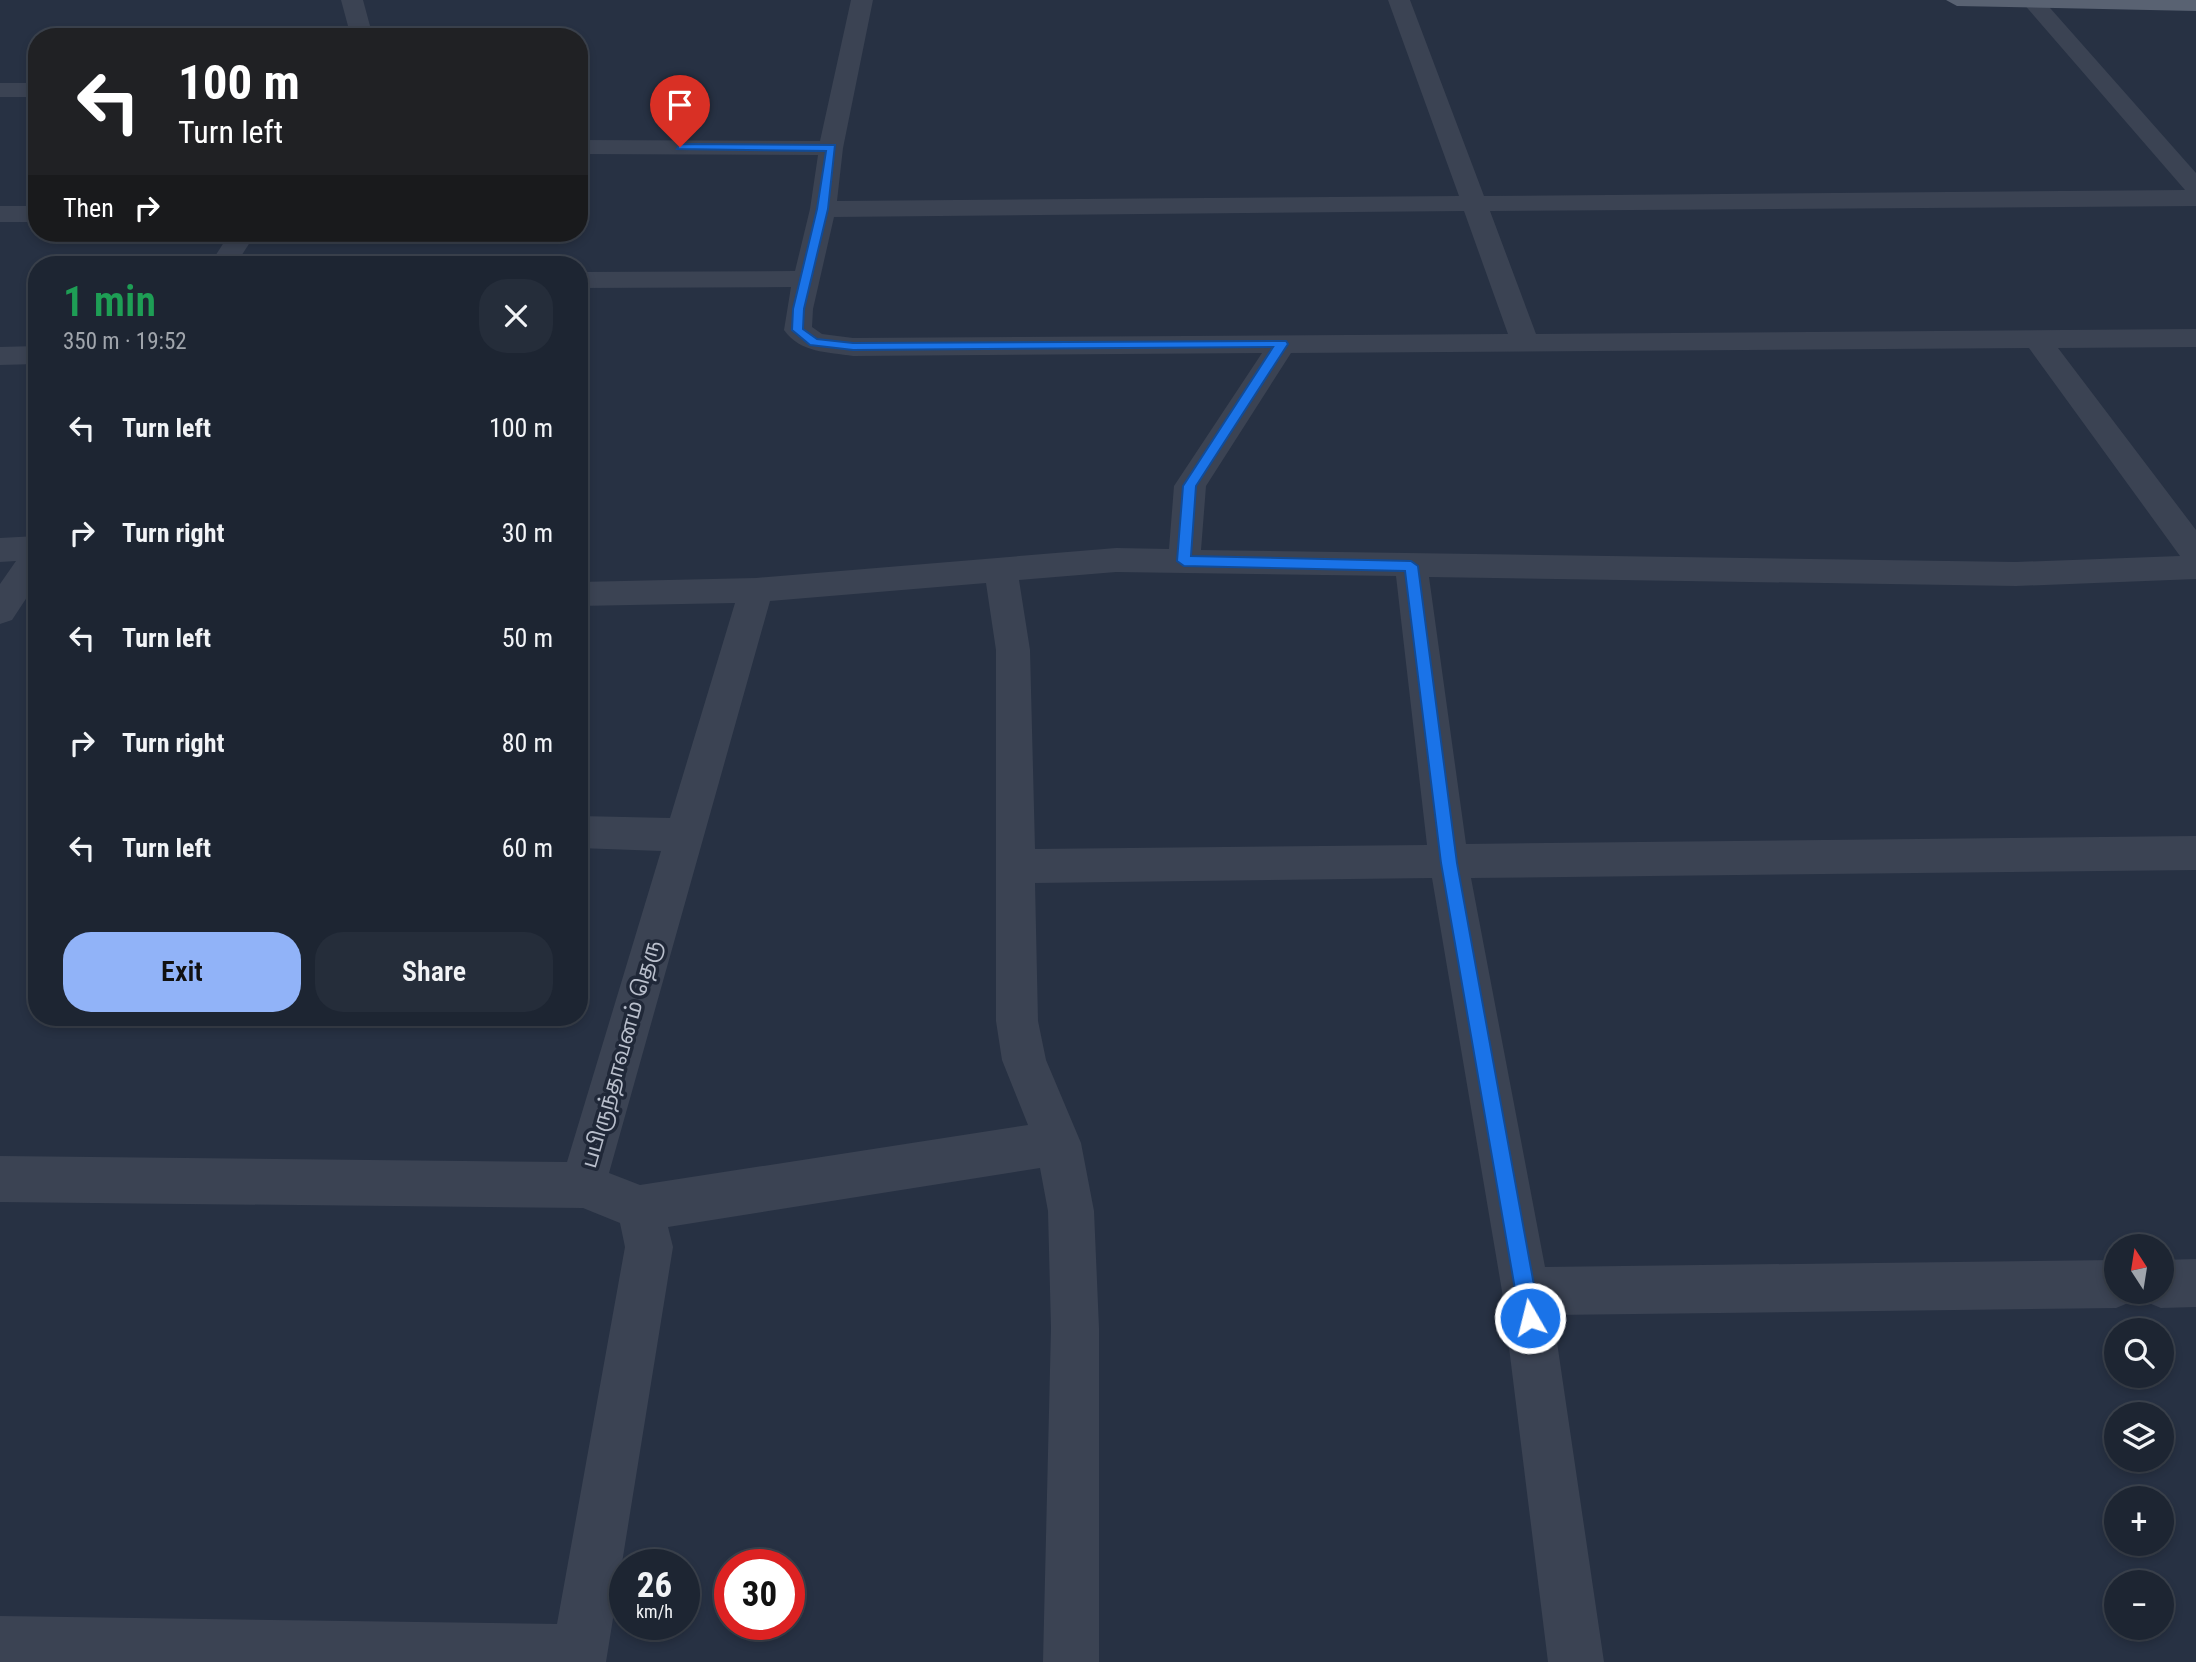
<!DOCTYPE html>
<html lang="en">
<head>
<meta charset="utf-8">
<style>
	body { margin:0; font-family:"Roboto Condensed","Noto Sans Tamil",sans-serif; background:#252d3a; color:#f1f3f6; height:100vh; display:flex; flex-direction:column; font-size:26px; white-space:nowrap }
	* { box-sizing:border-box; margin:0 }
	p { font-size:23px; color:#a0a5ac }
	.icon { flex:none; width:38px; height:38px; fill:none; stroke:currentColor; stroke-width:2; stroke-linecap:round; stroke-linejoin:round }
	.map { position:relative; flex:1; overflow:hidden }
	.side { position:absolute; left:28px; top:256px; width:560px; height:770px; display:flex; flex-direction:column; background:#1d2532; border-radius:28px; box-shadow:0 4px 10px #0003,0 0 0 2px #3b424d }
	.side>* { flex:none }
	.hud { position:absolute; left:28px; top:28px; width:560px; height:214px; border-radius:28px; box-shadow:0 4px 10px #0003,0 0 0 2px #3b424d; background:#202124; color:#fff; overflow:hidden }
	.needle { width:46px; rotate:348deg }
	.controls { position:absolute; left:2104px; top:1234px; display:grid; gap:14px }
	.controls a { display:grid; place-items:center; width:70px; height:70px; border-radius:50%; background:#1d2532; box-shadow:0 4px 10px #0003,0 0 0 2px #3b424d; font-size:35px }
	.speed { position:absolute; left:609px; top:1549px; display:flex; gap:14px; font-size:35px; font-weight:700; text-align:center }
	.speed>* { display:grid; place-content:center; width:91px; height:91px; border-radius:50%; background:#1d2532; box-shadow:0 4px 10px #0003,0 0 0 2px #3b424d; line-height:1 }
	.speed small { font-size:18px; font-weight:400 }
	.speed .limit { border:10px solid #d22; background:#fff; color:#111 }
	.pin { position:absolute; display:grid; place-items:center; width:60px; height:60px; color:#fff; margin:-72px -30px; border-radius:50% 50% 50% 0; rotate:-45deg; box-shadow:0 0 7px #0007 }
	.pin .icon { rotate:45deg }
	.me { position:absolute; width:77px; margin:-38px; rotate:352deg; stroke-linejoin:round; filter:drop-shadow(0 0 5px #0008) }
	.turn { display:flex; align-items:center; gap:24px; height:147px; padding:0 35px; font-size:32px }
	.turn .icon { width:91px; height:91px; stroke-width:2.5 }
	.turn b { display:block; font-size:49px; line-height:60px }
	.then { display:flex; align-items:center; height:66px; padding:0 35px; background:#0003; gap:14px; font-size:26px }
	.round { display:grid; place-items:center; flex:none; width:74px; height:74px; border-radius:28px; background:#252d3a }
	.headline { display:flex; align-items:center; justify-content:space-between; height:119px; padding:0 35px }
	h1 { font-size:42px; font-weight:600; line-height:52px; color:#1e9e55 }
	.primary-button { display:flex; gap:14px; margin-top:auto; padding:14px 35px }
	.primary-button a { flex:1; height:80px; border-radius:28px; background:#91b3f8; color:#111; font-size:28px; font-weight:600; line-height:80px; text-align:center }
	.primary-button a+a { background:#252d3a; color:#f1f3f6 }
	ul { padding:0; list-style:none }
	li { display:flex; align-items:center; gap:21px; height:105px; padding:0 35px }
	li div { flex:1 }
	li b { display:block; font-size:26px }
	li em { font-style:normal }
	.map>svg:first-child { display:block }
</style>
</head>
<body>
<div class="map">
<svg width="2196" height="1662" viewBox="0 0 2196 1662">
	<rect width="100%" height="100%" fill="#273143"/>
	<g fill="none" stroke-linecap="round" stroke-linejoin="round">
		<g fill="#3b4353" fill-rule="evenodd">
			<polygon points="341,0 363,0 373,37 351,37"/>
			<path d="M851 0H873L843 148 837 201 1459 196 1388 0H1410L1484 196 2185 190 2022 2 2043 0 2196 173V206L1490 211 1536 334 2196 329V347L2058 348 2196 530V579L2016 586 1429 577 1466 844 2196 836V870L1471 878 1545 1267 2116 1260V1292H2137L2133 1301 2116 1308 1553 1315 1604 1662H1548L1502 1291 1432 878 1035 883 1038 1021 1046 1060 1081 1143 1094 1211 1099 1328V1662H1043L1051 1328 1048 1211 1040 1168 668 1227 673 1247 606 1662H0V1616L557 1624 625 1247 620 1223 583 1208 0 1202V1156L567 1162 661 851 579 848V816L670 818 735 603 579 606V582L756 578 1116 548 1169 549 1174 486 1262 353 853 356C828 352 800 353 784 330L791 287 579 288V272L795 271 810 209 818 155 579 154V140L820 141ZM1464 211 1508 334 853 338 822 334 812 327 813 309 834 217ZM2029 348 2180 556 2016 562 1201 550 1206 486 1291 353ZM1116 572 1396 576 1427 845 1035 849 1030 650 1019 580ZM986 583 996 650V1021L1002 1060 1028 1125 640 1185 609 1173 770 601Z"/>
			<rect x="0" y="83" width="37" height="14"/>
			<rect x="0" y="206" width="37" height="16"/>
			<polygon points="230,233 256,233 236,264 210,264"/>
			<polygon points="37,346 37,364 0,365 0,347"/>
			<polygon points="37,536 37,582 12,620 0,624 0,584 16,561 0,562 0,538"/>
			<polygon points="2196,1259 2196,1307 2161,1308 2144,1301 2140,1292 2161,1292 2161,1260"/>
		</g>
		<polygon fill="#596272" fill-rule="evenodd" points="1946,0 2196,0 2196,11 1957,6"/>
	</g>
	<polygon fill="#1a73e8" stroke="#114b97" stroke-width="2" points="680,144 835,145 828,209 804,309 803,329 817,339 853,343 1286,341 1288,344 1196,486 1191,556 1411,561 1418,566 1457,863 1540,1318 1537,1325 1530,1328 1523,1325 1520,1318 1441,863 1405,571 1184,566 1177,561 1183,486 1273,347 853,350 810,345 792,330 793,309 817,209 826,151 677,149"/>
	<g text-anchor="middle" stroke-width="7" stroke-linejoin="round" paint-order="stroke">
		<g font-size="21" fill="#b9bfcc" stroke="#202838">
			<text transform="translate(621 1054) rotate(-74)" y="7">பபிருந்தாவனம் தெரு</text>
		</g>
	</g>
</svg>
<div class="controls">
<a><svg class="needle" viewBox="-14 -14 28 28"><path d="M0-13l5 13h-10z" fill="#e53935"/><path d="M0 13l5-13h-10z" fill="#a0a5ac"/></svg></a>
<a><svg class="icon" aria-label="search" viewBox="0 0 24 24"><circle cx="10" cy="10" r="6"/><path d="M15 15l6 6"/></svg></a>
<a><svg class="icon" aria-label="layers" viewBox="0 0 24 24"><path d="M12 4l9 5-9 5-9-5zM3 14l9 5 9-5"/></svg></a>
<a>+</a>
<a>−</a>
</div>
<div class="speed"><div>26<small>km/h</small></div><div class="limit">30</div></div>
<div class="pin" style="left:680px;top:147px;background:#d93025"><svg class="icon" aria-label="arrive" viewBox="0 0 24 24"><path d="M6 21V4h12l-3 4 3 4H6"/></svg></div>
<svg class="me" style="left:1530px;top:1318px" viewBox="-20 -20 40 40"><circle r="17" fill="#1a73e8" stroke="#fff" stroke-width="3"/><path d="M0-11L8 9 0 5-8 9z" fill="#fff"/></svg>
<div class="hud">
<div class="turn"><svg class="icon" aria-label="left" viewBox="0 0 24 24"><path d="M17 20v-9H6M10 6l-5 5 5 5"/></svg><div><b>100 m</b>Turn left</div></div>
<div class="then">Then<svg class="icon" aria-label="right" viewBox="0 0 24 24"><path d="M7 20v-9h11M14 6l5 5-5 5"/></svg></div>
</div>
<section class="side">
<div class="headline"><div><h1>1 min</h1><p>350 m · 19:52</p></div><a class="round"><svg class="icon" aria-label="close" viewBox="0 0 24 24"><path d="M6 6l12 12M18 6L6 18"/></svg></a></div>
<ul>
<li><svg class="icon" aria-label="left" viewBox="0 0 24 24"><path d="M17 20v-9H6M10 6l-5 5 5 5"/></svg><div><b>Turn left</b></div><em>100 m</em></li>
<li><svg class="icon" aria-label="right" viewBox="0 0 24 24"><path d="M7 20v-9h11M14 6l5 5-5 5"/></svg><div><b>Turn right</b></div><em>30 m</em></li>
<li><svg class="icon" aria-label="left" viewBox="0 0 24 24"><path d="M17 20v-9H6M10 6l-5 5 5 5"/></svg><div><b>Turn left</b></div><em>50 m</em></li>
<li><svg class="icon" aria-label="right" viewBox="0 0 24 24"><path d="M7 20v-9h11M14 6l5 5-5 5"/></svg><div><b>Turn right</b></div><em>80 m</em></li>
<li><svg class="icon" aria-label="left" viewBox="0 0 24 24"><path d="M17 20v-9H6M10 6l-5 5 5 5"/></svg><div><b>Turn left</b></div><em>60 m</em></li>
</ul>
<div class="primary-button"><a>Exit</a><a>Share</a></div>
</section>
</div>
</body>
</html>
